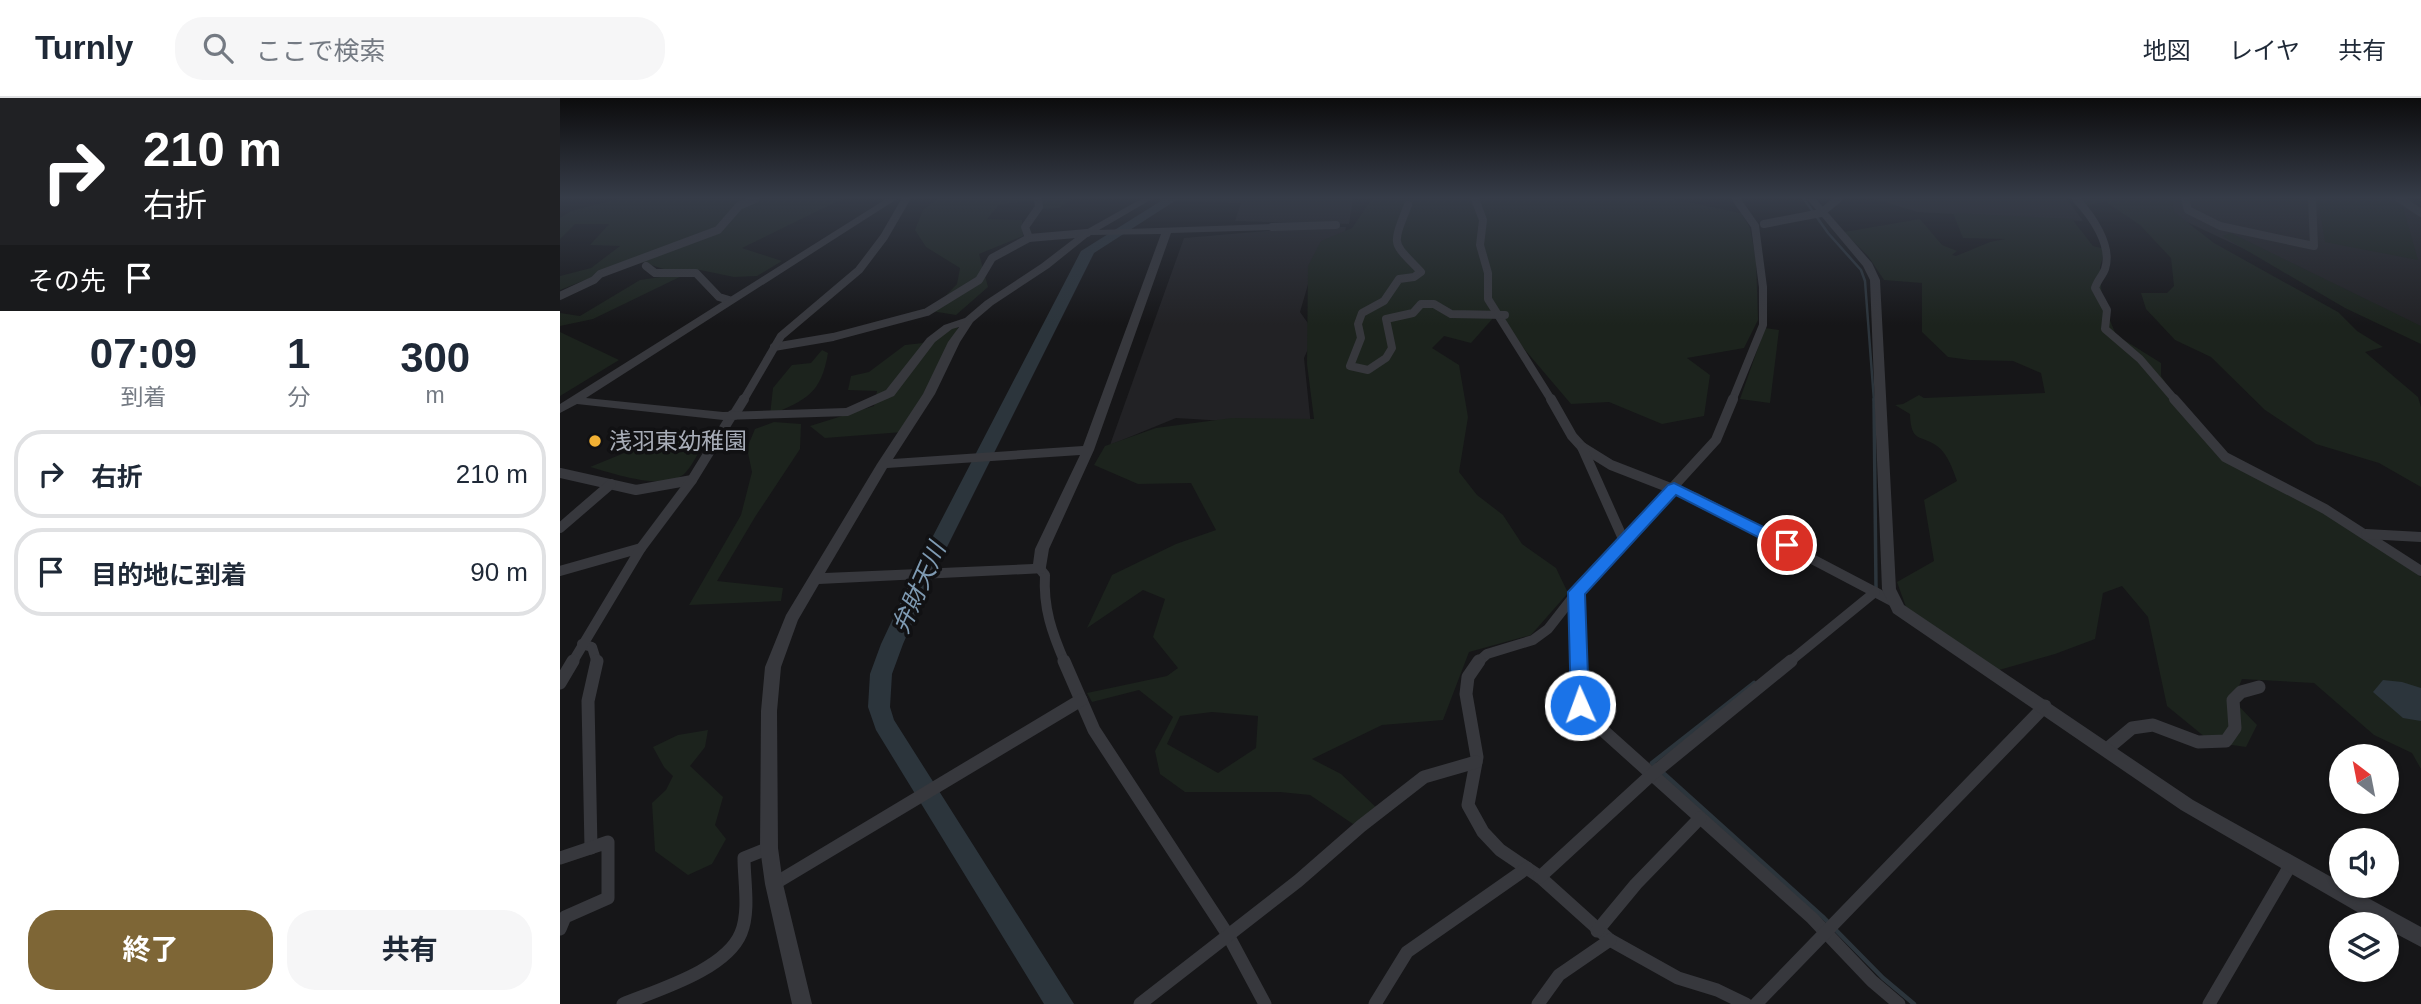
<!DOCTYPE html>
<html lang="ja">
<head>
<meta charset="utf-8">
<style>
	body { margin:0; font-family:Helvetica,"Noto Sans JP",sans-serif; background:#f6f6f7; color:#1f2937; height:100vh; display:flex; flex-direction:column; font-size:26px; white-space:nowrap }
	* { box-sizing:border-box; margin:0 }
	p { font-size:23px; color:#747a83 }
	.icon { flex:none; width:38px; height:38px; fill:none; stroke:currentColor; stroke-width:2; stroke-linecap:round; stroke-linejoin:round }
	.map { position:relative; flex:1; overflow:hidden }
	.panel { display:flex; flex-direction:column; background:#fff; width:560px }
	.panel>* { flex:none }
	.banner { background:#202124; color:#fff; overflow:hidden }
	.needle { width:46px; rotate:328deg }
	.buttons { position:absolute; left:1769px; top:646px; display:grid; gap:14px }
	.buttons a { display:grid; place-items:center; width:70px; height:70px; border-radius:50%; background:#fff; box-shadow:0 2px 5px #0004; font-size:35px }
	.pin { position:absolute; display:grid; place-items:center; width:60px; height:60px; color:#fff; margin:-30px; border:4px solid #fff; border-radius:50%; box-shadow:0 2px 7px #0007 }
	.me { position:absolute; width:77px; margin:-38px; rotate:358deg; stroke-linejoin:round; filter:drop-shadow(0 0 5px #0008) }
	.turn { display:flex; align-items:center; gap:24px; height:147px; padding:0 28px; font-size:32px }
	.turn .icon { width:91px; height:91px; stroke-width:2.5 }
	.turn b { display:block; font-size:49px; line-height:60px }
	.then { display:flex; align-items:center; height:66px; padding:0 28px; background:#0003; gap:14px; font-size:26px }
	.eta { display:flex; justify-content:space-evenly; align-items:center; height:119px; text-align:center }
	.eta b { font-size:42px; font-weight:700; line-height:49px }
	.cta { display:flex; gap:14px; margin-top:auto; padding:14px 28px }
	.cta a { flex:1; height:80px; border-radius:28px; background:#7e6636; color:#fff; font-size:28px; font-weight:700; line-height:80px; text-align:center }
	.cta a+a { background:#f6f6f7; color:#1f2937 }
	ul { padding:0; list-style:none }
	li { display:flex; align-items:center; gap:21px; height:88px; margin:0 14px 10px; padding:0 14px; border:4px solid #e0e1e3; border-radius:28px }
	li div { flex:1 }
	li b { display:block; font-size:26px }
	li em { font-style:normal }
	header { display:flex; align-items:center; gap:42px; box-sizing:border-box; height:98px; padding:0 35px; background:#fff; border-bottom:2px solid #e0e1e3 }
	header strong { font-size:33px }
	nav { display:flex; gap:38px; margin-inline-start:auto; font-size:24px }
	.search { width:490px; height:63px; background:#f6f6f7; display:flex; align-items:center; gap:18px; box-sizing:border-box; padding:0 24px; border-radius:28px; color:#747a83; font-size:26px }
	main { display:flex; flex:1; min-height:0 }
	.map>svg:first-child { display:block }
</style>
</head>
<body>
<header>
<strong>Turnly</strong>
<div class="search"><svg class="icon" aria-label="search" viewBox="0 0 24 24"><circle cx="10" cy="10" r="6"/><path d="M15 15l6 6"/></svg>ここで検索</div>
<nav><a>地図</a><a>レイヤ</a><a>共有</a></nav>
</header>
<main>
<section class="panel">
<div class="banner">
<div class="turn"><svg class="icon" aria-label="right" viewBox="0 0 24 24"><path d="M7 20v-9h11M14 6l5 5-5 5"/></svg><div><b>210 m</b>右折</div></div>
<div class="then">その先<svg class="icon" aria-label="arrive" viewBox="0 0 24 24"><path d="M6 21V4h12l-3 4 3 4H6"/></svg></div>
</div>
<div class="eta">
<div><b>07:09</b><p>到着</p></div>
<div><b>1</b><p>分</p></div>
<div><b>300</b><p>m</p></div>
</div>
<ul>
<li><svg class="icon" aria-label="right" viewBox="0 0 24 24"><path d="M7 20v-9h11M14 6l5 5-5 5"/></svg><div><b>右折</b></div><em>210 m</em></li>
<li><svg class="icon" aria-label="arrive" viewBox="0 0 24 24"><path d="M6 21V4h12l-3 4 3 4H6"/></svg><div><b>目的地に到着</b></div><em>90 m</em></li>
</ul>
<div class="cta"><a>終了</a><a>共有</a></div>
</section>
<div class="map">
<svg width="1861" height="906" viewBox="0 0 1861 906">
	<rect width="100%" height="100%" fill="#161618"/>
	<g fill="#222225">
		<polygon points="602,101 793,101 789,126 675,123 681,105 598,103"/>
		<polygon points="1316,101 1507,101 1523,123 1357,114"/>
		<polygon points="1596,101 1851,101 1861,105 1861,234 1612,117"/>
		<polygon points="754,129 786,129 782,148 756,159 740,214 755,235 744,260 751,328 616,320 550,347 624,140"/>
	</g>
	<g fill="#1c231d" fill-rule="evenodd">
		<polygon points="58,101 282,101 182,150 222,163 197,178 174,179 140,172 107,172 75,162 0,192 0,178 31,170 60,148 30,147 49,126 15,126 0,141 0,120 11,113"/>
		<polygon points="377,101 512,101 499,110 481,111 474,103 440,106 427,121 462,122 463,138 419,156 428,189 396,217 371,213 397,186 400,170 366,149 355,132 363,112"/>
		<path d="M812 101H1112L1181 115 1190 130 1196 162 1198 222 1184 250 1127 260 1150 277 1144 318 1102 326 1049 304 1011 306 937 219H934L911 245 884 238 872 250 899 267 908 319 899 374 917 397 943 417 962 446 996 470 1008 495 971 537 909 554 883 622 822 627 752 661 781 676 820 713 793 726 750 697 720 694H625L600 676 595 653 613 619 579 592 532 604 527 595 607 578 618 570 593 539 605 501 583 492 527 530 552 477 616 446 656 432 631 385 578 386 534 367 545 348 596 330 672 320 754 321 747 266 748 168 761 143 792 130ZM652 614 698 618 696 650 658 675 607 646 620 618Z"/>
		<polygon points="1520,101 1612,101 1614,114 1654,145 1778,214 1797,233 1823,249 1805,254 1858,299 1861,309 1861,389 1819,365 1756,346 1705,312 1651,259 1615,242 1586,211 1581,195 1607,195 1614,188 1611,160 1580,127 1546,104 1526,107"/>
		<path d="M1758 101 1817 103V101C1828 101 1834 104 1843 109L1858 162 1765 144Z"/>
		<path d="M1393 115 1512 121 1533 148 1545 151 1540 169 1542 203 1556 237 1601 265V278L1644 342 1787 425 1861 479V671L1852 655 1814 637 1754 585 1682 581 1673 602 1697 627 1686 649 1651 644 1607 608 1588 519 1562 488 1543 495 1535 541 1495 556 1439 572 1346 509 1337 484 1374 463 1364 402 1397 383C1393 372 1388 356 1377 348 1361 336 1351 346 1350 316L1335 307 1343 306 1359 297 1364 300 1485 295 1481 275 1453 263 1410 262 1388 259 1362 234V185L1324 182 1308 158 1284 134 1360 121 1382 147 1397 153 1392 157 1396 158 1430 144 1445 141 1403 140Z"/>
		<polygon points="1671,135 1861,228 1861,246 1785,210 1662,138"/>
		<polygon points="128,175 33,221 0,228 0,215 20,218 80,182"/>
		<polygon points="400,225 367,300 343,334 265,340 250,328 314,308 317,293 288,292 291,278 309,274 345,247 363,245"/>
		<polygon points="1205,230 1219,232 1210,305 1180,301"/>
		<polygon points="0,234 59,262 0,298"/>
		<path d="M262 252 268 255C261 296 246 302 210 317L213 290 232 267 251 265Z"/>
		<polygon points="214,324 241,326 240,351 195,419 157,483 223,490 221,503 129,507 181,417 192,374 187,350 195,331"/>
		<path d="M101 340 146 341C140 351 134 365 126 374 108 395 52 375 30 369Z"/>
		<polygon points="148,632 145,649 130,668 163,699 155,727 166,741 152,766 128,777 95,753 92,705 106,692 113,678 104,669 93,649 118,637"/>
	</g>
	<polygon fill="#2c353c" points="1823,582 1842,584 1861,590 1861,623 1843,620 1813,594"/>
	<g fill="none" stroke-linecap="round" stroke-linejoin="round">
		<polyline stroke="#2c353c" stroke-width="2.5" points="1244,101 1268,135 1301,172 1305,183 1314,303"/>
		<polyline stroke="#2c353c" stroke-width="3.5" points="1314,301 1316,490"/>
		<g stroke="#2c353c" stroke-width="4.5">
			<polyline points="1097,669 1092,665 1194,585"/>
			<polyline points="1102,674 1264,820 1323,880 1354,906"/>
		</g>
		<polygon fill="#2c353c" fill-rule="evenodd" points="604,101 618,101 534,155 379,465 343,546 332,576 330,609 334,622 514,906 484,906 316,632 308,609 310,576 321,546 359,465 521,153"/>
		<g stroke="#37383d" stroke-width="8">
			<polyline points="915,101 923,122 920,147 928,175 928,201 992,303"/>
			<path d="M1516 101C1531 117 1553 147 1545 171 1543 177 1537 183 1535 190L1547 212 1545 231 1580 261 1616 303"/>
			<polyline points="1625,101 1628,112 1660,128 1754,148 1752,101"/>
			<polyline points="1840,101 1861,115"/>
			<path d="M848 107C831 150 832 143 861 174L854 179 839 181 824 203 802 215 798 226 801 240 790 268 808 272 826 260 832 250 826 221 853 215 861 206H874L891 216 945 217"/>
			<polyline points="1204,126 1261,115 1278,101"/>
			<polyline points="712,129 776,127"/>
			<polyline points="469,140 465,129 479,109 478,101"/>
			<polyline points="86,168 95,175 136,175 159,199 169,202"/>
			<polyline points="0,198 34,182 40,176 158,132 179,108 195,101"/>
			<polyline points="214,249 273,239 367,214 419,182 432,160 469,140 527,135"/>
			<polyline points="183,303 221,238 299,172 324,139 346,101"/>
			<polyline points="1172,303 1203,227 1203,189 1195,128 1176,101"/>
		</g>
		<g stroke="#37383d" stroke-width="10">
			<polyline points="991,301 1012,338 1022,349 1051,367 1136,400 1332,503"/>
			<polyline points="1614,301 1665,359 1765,411 1861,473"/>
			<polyline points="174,317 184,301"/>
			<polyline points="1022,349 1064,443"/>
			<polyline points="0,375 76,392 132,382"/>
			<polyline points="0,430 51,386"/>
			<polyline points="1806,436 1861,439"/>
			<path d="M480 471 485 477C483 510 492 535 505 565"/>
			<polyline points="0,473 81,450"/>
			<polyline points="1017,494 1019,565"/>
			<polyline points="22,546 32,549 37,565"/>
			<polyline points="12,565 81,450 132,382 172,317"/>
			<polyline points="917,565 927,556 973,542 988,531 1017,494 1156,342 1173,301"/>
			<polyline points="1228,565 1315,494"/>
		</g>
		<g stroke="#37383d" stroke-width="13">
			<polyline points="504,563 534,632 668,837 705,906"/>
			<polyline points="919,563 908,579 906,596 917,659 908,707 923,734 940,752 980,779 1050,842 1118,880 1157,892 1186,906"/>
			<polyline points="1019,563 1020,607 1027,618 1252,820 1312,883 1339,906"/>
			<polyline points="0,585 13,563"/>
			<polyline points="1547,651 1572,630 1593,627 1638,644 1666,643 1675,630 1673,602 1681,594 1699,589"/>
			<polyline points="31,750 28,603 37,563"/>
			<polyline points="0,760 48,744 48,800 5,819 0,831"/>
			<polyline points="980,779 1090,678 1231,563"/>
			<polyline points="214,786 521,602"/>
			<polyline points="1037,833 1076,786 1140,720"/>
			<path d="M63 906C97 892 166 872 181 835 190 813 184 783 184 760L209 750"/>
			<polyline points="580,906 738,783 801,728 864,679 916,664"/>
			<polyline points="815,906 847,854 967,770"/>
			<polyline points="978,906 999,877 1050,842"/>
			<polyline points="1196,906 1485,608"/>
			<polyline points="1649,906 1731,766"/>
		</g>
		<g fill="#37383d" fill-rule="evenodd">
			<path d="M326 101H337L26 300 163 314 286 310 326 292 367 240 384 227 405 220 425 203 481 166 524 133 581 101H592L539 132 712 126 717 129 712 132 611 135 534 352 489 451 485 475 259 486 238 522 221 569 217 613 218 750 223 786 252 906H232L205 786 200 750 201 613 205 569 226 517 317 366 363 296 388 244 399 229 392 231 375 244 334 298 288 318 163 322 17 306 0 315V306ZM601 136 523 348 333 361 375 296 400 244 413 224 433 207 489 170 530 137ZM520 357 475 451 473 466 265 475 327 370Z"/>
			<polygon points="1247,101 1256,101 1312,165 1320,182 1336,491 1344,507 1633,702 1782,785 1782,788 1786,788 1861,829 1861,849 1827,831 1827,826 1818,826 1621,712 1333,515 1322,491 1310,182 1303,168"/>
		</g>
	</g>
	<linearGradient id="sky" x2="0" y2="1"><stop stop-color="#0c0c0d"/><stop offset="0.44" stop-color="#363c48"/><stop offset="1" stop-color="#363c48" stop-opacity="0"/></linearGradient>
	<rect width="1861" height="227" fill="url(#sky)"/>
	<polygon fill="#1a73e8" stroke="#114b97" stroke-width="2" points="1114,385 1232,443 1235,447 1232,451 1221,451 1116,397 1025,496 1029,607 1026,613 1020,615 1013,613 1011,607 1008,494 1108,387"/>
	<circle fill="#f2b134" stroke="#111113" stroke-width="2.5" cx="35" cy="343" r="7"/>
	<g text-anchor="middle" stroke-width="7" stroke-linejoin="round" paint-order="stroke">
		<g font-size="23" fill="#a8adb8" stroke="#111113" text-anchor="start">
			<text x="49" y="351">浅羽東幼稚園</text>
		</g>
		<g font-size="24" font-style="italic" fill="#7f9bb3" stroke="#111113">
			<text transform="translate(359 490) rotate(-66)" y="8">弁財天川</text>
		</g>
	</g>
</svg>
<div class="buttons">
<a><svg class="needle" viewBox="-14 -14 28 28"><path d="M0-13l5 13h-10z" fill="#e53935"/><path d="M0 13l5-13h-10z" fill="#747a83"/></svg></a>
<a><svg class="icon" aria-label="sound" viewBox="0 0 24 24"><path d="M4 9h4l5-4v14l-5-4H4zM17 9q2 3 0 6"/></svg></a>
<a><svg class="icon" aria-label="layers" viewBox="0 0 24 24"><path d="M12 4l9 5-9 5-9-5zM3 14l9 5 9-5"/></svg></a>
</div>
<div class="pin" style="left:1227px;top:447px;background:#d93025"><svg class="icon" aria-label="arrive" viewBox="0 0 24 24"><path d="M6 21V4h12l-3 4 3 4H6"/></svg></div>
<svg class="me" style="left:1020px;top:607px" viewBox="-20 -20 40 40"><circle r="17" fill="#1a73e8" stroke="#fff" stroke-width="3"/><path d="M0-11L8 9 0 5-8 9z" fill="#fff"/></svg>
</div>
</main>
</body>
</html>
